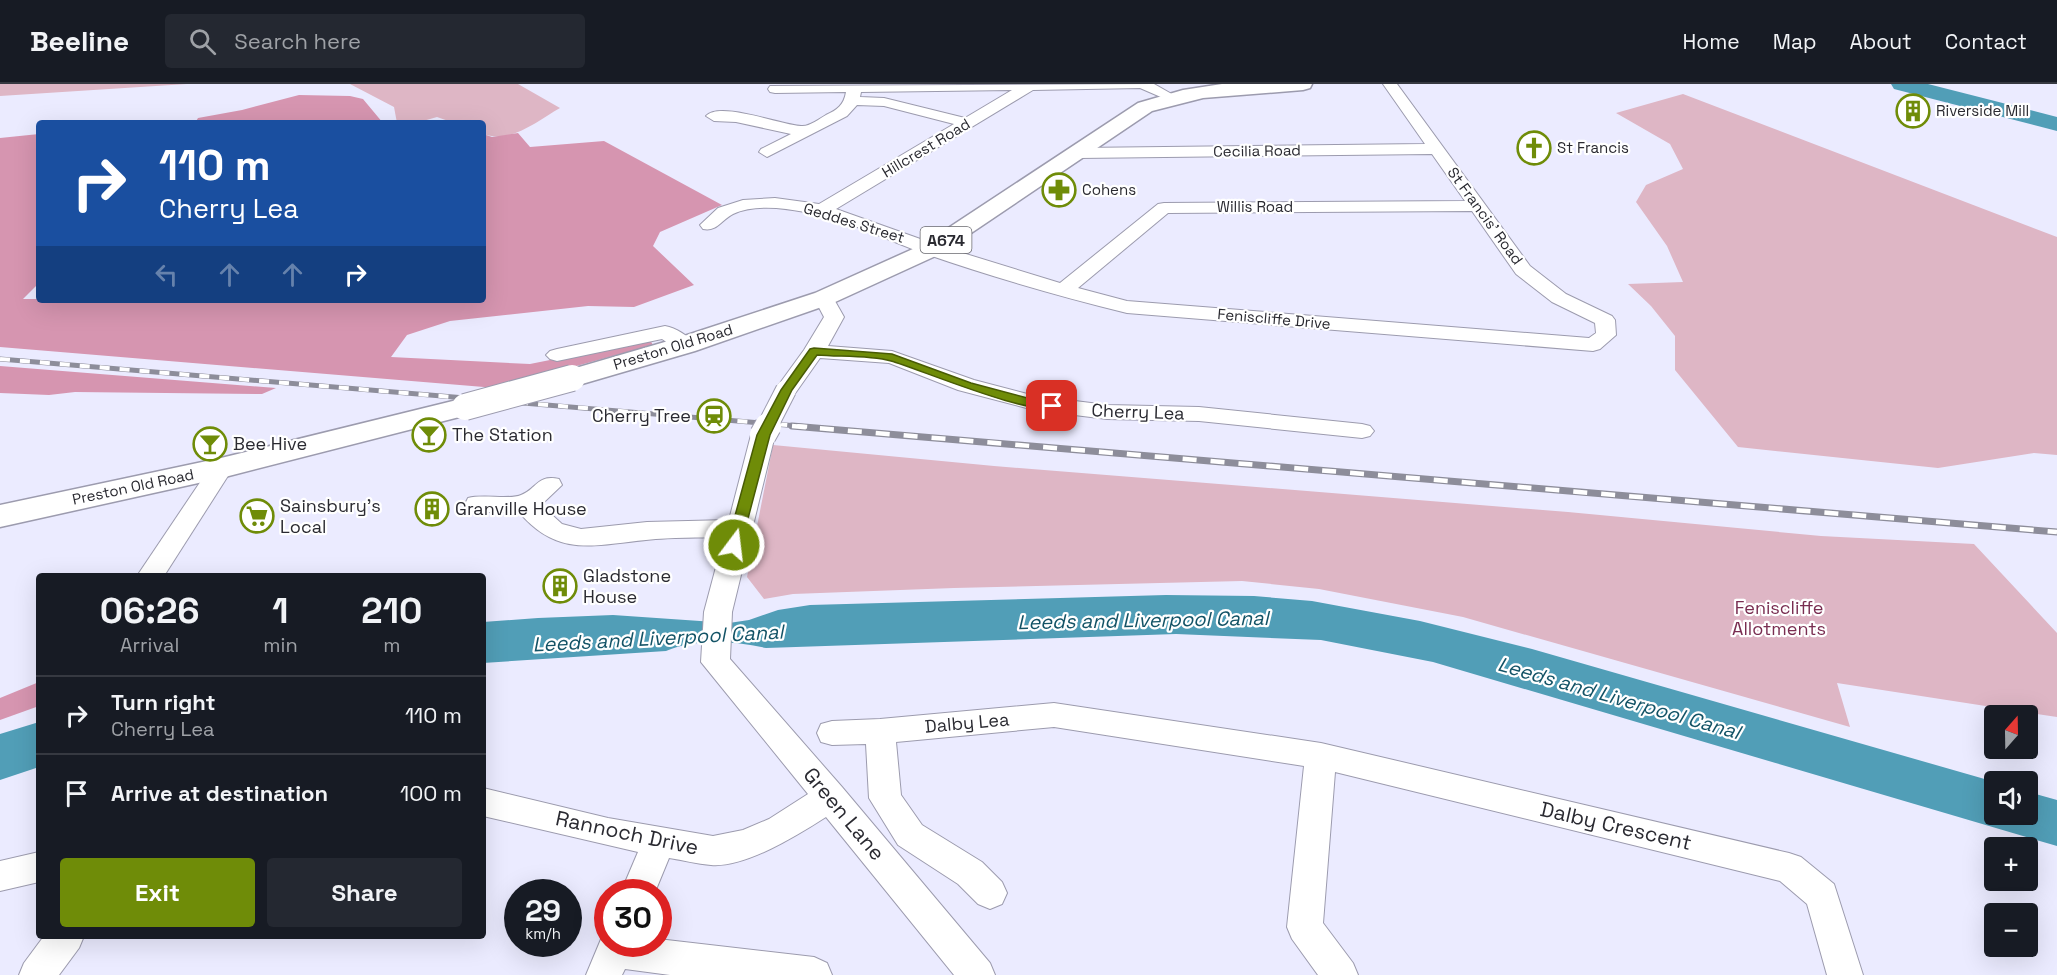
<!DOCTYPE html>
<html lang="en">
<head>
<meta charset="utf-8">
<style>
	body { margin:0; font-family:"Space Grotesk",sans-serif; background:#242831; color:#f1f3f6; height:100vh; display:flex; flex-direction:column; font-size:22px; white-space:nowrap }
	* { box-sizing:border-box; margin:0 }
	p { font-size:20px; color:#9ea1a6 }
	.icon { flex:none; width:33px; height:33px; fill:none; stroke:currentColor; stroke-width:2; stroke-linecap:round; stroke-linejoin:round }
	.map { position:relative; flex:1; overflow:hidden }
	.drawer { position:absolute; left:36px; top:489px; width:450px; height:366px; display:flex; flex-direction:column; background:#171b24; border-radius:6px; box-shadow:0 6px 24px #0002 }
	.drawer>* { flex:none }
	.banner { position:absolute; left:36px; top:36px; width:450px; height:183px; border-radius:6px; box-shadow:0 6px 24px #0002; background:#1a4fa0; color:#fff; overflow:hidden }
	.needle { width:39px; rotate:20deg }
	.controls { position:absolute; left:1984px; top:621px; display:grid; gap:12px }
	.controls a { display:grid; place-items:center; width:54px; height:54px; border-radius:6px; background:#171b24; box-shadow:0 6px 24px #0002; font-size:30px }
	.speed { position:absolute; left:504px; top:795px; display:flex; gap:12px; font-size:30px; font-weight:700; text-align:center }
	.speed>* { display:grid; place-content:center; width:78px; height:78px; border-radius:50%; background:#171b24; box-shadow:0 6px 24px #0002; line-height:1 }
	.speed small { font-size:15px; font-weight:400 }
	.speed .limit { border:9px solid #d22; background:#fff; color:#111 }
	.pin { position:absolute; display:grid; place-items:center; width:51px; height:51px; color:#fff; margin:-26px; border-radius:12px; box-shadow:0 3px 9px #0006 }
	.me { position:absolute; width:66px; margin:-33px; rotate:15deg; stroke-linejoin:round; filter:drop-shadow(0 0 4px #0008) }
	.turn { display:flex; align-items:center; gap:21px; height:126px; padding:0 24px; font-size:27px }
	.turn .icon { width:78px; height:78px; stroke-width:2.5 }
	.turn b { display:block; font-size:42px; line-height:51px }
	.lanes { display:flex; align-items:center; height:57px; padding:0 24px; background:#0003; justify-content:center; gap:30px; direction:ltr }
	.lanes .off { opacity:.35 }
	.eta { display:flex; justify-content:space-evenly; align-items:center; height:102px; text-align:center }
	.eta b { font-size:36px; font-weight:600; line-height:42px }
	.primary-button { display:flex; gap:12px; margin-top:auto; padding:12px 24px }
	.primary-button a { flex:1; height:69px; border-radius:6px; background:#6f8c08; color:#fff; font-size:24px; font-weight:600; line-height:69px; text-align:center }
	.primary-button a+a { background:#242831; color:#f1f3f6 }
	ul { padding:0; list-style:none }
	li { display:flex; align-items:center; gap:18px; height:78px; padding:0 24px; border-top:2px solid #363941 }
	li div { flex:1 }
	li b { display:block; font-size:22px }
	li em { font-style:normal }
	header { display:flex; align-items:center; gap:36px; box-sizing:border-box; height:84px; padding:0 30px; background:#171b24; border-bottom:2px solid #363941 }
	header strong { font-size:28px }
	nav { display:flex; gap:33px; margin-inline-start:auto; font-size:21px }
	.search { width:420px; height:54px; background:#242831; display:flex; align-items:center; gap:15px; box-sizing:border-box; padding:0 21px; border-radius:6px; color:#9ea1a6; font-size:22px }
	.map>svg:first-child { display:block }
</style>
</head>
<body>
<header>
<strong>Beeline</strong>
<div class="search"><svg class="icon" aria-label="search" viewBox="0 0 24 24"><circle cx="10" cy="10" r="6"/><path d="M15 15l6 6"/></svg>Search here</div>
<nav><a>Home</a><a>Map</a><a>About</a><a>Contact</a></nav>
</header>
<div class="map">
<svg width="2057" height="891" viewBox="0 0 2057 891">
	<rect width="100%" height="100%" fill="#ebebff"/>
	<g fill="#deb6c5">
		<polygon points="0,0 187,0 0,12"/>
		<path d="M350 0H518L560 24C537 37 511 60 483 50V39H454L437 33 416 39H397L394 23Z"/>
		<polygon points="1683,10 2057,153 2057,371 2034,369 1938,384 1738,363 1675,286 1675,252 1651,222 1628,200 1683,198 1667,162 1636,118 1646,101 1683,85 1670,60 1616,29"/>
		<polygon points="773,361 994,382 1568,428 1821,452 1974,460 2057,549 2057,633 1837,599 1850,643 1463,533 1319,505 1242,497 954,504 793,510 764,515 747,493"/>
	</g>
	<g fill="#d695b0">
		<polygon points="299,11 350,12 363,15 383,39 195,39 198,34 242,26"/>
		<polygon points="518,49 530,63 604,57 722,121 660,148 653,162 694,201 634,223 588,222 450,237 407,251 391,273 530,280 650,256 653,261 496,304 0,263 0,54 39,50 39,199 23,215 483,216 483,50 492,53"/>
		<polygon points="0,282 276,304 262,310 75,308 49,311 0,309"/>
		<polygon points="39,598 39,622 0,636 0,614"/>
	</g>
	<g fill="#519eb7">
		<path d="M1166 511 1254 512 1312 517 1420 537 1532 565 1995 698V730H2028V708L2057 716V762L1433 578 1321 556 1176 550 766 564C733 557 697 554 666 567L483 579V538L538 534 613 531 729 539 749 536 778 526 810 521Z"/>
		<polygon points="39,638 39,683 0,696 0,650"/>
	</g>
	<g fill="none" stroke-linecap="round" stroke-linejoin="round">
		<polygon fill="#519eb7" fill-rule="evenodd" points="1891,0 1928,0 2057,33 2057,47 1894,5"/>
		<g stroke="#9c9bae" stroke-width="2">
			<g id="street">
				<path d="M1154 0 1177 13 1170 17 1140 4 1033 6 836 125 940 162 1060 199 1158 120 1164 119 1465 117 1432 70 1079 74 1071 69 1079 64 1425 60 1383 0H1397L1530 182 1566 210 1612 232 1615 236 1616 251 1600 265 1593 267 1127 229C1059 212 992 193 926 170 886 156 847 135 805 128 783 124 754 120 733 130 721 136 717 148 703 145L700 141 718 124 743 116 775 114 819 120 954 40 884 22 857 21 847 32 767 73 759 68 761 65 791 50 736 38 714 37 706 32C720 17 781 41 801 42 809 43 819 35 826 31 837 26 844 21 846 8L775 9 770 8 768 5 770 2ZM1012 6 965 34 884 14 860 13 861 8ZM1472 127 1516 190 1552 218 1595 239 1596 249 1589 254 1127 217 1078 204 1168 129Z"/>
				<polygon points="824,208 831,210 844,233 828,262 892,267 974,296 1035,312 1107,321 1199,323 1362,340 1370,342 1374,347 1370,352 1362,354 1199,337 1107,335 1034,326 958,306 889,279 820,274 794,311 786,313 778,311 775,306 804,266 824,233 814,214 817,210"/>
				<path d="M665 242C676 244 689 252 695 261L692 265C679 269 672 262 662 255L557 277 550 275 546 271 550 267 557 265Z"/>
				<path d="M763 344 771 346 775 351 732 528 730 575 842 703 990 879 995 891H954L826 733C798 751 745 784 711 781 697 780 683 776 669 774L655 808H621L638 768 483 732V704L608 734 713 752 743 746 769 735 808 710 701 578 704 528 724 453C698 454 672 453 646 456 594 461 558 474 519 428H477L468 426 465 420 468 414C483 410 510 416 521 411 537 405 537 390 559 395L562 401 541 421 562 440 581 445 647 438 729 436 751 351 755 346Z"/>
				<polygon points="221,376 229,379 233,384 164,492 137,492 213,379"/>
				<polygon points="1054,619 1321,659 1789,769 1801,773 1834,800 1863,891 1827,891 1807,820 1780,797 1335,688 1323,839 1353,879 1358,891 1318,891 1292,855 1287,843 1304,682 1054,643 896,658 901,711 922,741 982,778 1002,798 1007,809 1002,820 990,825 978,820 958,800 898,761 869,714 866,660 832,661 821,658 817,649 821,640 832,637 880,635"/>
				<polygon points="39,768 39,798 0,807 0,777"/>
				<polygon points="608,847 608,860 658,860 658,855 814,873 827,879 832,891 670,891 625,885 622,891 586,891 604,848"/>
				<polygon points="44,852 84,852 79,864 59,891 19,891 24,879"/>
			</g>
		</g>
		<g stroke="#9c9bae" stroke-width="3">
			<g id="primary">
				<polygon points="1222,0 1312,0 1310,4 1303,6 1203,14 1152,27 940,170 833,219 695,267 582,300 572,302 562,300 558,294 562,288 675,255 815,209 924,160 1138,19 1183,6"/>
				<polygon points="465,314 475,317 480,323 475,329 221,394 0,443 0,421 221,374"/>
			</g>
		</g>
		<use href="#street" fill="#fff" fill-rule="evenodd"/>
		<use href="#primary" fill="#fff" fill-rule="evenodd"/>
		<g stroke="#8d8d9a" stroke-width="5">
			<polyline id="rail-far1" points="0,275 810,343"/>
		</g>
		<g stroke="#8d8d9a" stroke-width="7">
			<polyline id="rail" points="792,342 2057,448"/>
		</g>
		<use href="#rail-far1" stroke="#fff" stroke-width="4" stroke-dasharray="10" stroke-linecap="butt"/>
		<use href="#rail" stroke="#fff" stroke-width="4.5" stroke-dasharray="14" stroke-linecap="butt"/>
		<g stroke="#9c9bae" stroke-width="22" stroke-linecap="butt">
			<polyline id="street-bridge-far1" points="767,343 786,306"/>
		</g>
		<g stroke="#9c9bae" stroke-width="28" stroke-linecap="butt">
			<polyline id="street-bridge" points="763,351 768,342"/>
		</g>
		<g stroke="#9c9bae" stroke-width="28" stroke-linecap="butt">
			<polyline id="primary-bridge" points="465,323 572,294"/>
		</g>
		<use href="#street-bridge-far1" stroke="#fff" stroke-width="20"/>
		<use href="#street-bridge" stroke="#fff" stroke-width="26"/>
		<use href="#primary-bridge" stroke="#fff" stroke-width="26"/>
	</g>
	<path fill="#6f8c08" stroke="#485b05" stroke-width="1.5" d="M814 264 892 270 971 299 1035 316 1056 319 1058 322C1041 337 917 284 891 277 868 271 840 273 817 271L792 306 770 351 741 461 734 466 730 464 727 461 757 351 781 306 810 265Z"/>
	<defs>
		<g id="building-ring" transform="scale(1.725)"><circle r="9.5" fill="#fff" stroke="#6f8c08" stroke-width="1.5"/><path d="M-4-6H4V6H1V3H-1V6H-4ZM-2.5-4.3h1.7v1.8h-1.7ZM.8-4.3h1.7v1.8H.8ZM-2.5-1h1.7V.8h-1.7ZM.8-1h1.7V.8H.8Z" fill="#6f8c08"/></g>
		<g id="church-ring" transform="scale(1.725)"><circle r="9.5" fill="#fff" stroke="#6f8c08" stroke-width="1.5"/><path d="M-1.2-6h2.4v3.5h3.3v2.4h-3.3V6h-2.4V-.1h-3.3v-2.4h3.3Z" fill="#6f8c08"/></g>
		<g id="pharmacy-ring" transform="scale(1.725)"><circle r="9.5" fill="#fff" stroke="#6f8c08" stroke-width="1.5"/><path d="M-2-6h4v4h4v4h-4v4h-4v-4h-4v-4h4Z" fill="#6f8c08"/></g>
		<g id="station-ring" transform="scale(1.725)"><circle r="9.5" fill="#fff" stroke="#6f8c08" stroke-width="1.5"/><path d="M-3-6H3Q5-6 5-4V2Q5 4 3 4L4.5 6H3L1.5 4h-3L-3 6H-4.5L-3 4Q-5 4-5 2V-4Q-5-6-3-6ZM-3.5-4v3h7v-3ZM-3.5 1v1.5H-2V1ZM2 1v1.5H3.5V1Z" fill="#6f8c08"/></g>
		<g id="bar-ring" transform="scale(1.725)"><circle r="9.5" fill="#fff" stroke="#6f8c08" stroke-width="1.5"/><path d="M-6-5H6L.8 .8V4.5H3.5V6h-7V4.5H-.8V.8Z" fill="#6f8c08"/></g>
		<g id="supermarket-ring" transform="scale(1.725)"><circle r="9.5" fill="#fff" stroke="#6f8c08" stroke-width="1.5"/><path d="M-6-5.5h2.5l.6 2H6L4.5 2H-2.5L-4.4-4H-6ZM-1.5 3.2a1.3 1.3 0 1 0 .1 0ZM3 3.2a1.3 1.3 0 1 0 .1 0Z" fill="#6f8c08"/></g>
	</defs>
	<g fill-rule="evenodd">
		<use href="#building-ring" x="1913" y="27"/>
		<use href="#church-ring" x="1534" y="64"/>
		<use href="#pharmacy-ring" x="1059" y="106"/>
		<use href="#station-ring" x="714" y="332"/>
		<use href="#bar-ring" x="429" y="351"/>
		<use href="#bar-ring" x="210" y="360"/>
		<use href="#building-ring" x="432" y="425"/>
		<use href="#supermarket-ring" x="257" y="432"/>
		<use href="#building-ring" x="560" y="502"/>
	</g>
	<g text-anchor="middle" stroke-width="4.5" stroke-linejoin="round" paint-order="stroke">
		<g font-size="15" fill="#2a2a31" stroke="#fff" text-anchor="start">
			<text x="1936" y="32">Riverside Mill</text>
			<text x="1557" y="69">St Francis</text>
			<text x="1082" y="111">Cohens</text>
		</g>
		<g font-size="15" fill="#2a2a31" stroke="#fff">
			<text transform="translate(926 64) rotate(-31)" y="5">Hillcrest Road</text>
			<text transform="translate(1257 67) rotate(-1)" y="5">Cecilia Road</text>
			<text x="1255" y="128">Willis Road</text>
			<text transform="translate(1485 132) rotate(54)" y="5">St Francis' Road</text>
			<text transform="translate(854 139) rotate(17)" y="5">Geddes Street</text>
			<text transform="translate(1274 235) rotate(5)" y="5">Feniscliffe Drive</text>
			<text transform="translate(673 263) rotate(-17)" y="5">Preston Old Road</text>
			<text transform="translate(133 403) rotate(-12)" y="5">Preston Old Road</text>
		</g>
		<rect fill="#fff" stroke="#6a6a6f" stroke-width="1.5" x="920.5" y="143" width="51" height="26" rx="4.5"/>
		<g font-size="16" font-weight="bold" fill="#2a2a31">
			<text x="946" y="162">A674</text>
		</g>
		<g font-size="18" fill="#2a2a31" stroke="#fff">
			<text transform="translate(1138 328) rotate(2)" y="6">Cherry Lea</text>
			<text transform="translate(967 639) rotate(-5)" y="6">Dalby Lea</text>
		</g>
		<g font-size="18" fill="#2a2a31" stroke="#fff" text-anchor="start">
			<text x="691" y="338" text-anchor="end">Cherry Tree</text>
			<text x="452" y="357">The Station</text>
			<text x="233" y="366">Bee Hive</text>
			<text x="280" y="428">Sainsbury's<tspan x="280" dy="21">Local</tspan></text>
			<text x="455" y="431">Granville House</text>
			<text x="583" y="498">Gladstone<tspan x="583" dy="21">House</tspan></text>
		</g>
		<g font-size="18" fill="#792d51" stroke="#fff">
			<text x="1779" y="530">Feniscliffe<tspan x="1779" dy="21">Allotments</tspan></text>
		</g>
		<g font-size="20" font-style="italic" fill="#135366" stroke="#fff">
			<text transform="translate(1143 536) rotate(-1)" y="7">Leeds and Liverpool Canal</text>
			<text transform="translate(658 554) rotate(-3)" y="7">Leeds and Liverpool Canal</text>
			<text transform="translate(1619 614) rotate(16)" y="7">Leeds and Liverpool Canal</text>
		</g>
		<g font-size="21" fill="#2a2a31" stroke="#fff">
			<text transform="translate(844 730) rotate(50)" y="7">Green Lane</text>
			<text transform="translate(1616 742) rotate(13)" y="7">Dalby Crescent</text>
			<text transform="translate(627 749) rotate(12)" y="7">Rannoch Drive</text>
		</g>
	</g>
</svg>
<div class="controls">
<a><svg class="needle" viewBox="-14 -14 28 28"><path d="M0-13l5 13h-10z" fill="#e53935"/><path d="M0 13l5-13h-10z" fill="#9ea1a6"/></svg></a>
<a><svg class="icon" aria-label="sound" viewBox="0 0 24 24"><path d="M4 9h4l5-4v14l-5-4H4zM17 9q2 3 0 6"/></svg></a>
<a>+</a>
<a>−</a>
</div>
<div class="speed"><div>29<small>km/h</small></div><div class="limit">30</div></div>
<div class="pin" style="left:1052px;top:322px;background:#d93025"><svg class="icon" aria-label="arrive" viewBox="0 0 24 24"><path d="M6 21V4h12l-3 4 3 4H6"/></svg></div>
<svg class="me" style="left:734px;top:461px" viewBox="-20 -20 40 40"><circle r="17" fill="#6f8c08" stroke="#fff" stroke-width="3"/><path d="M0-11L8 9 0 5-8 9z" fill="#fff"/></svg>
<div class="banner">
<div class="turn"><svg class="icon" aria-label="right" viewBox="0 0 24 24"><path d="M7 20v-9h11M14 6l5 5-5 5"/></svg><div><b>110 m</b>Cherry Lea</div></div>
<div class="lanes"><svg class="icon off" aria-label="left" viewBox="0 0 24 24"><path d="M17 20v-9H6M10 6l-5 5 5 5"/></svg><svg class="icon off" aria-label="ahead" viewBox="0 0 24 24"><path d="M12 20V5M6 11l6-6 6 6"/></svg><svg class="icon off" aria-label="ahead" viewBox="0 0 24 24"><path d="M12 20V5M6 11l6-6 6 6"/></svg><svg class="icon" aria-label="right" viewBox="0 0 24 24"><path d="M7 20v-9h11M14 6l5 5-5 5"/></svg></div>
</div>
<section class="drawer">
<div class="eta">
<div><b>06:26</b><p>Arrival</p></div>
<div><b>1</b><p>min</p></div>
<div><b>210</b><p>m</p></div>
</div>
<ul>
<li><svg class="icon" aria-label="right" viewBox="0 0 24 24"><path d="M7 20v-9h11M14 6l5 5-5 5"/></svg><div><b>Turn right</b><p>Cherry Lea</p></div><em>110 m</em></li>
<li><svg class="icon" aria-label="arrive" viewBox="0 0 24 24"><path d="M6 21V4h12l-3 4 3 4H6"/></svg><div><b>Arrive at destination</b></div><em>100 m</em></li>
</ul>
<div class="primary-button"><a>Exit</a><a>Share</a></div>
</section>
</div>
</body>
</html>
